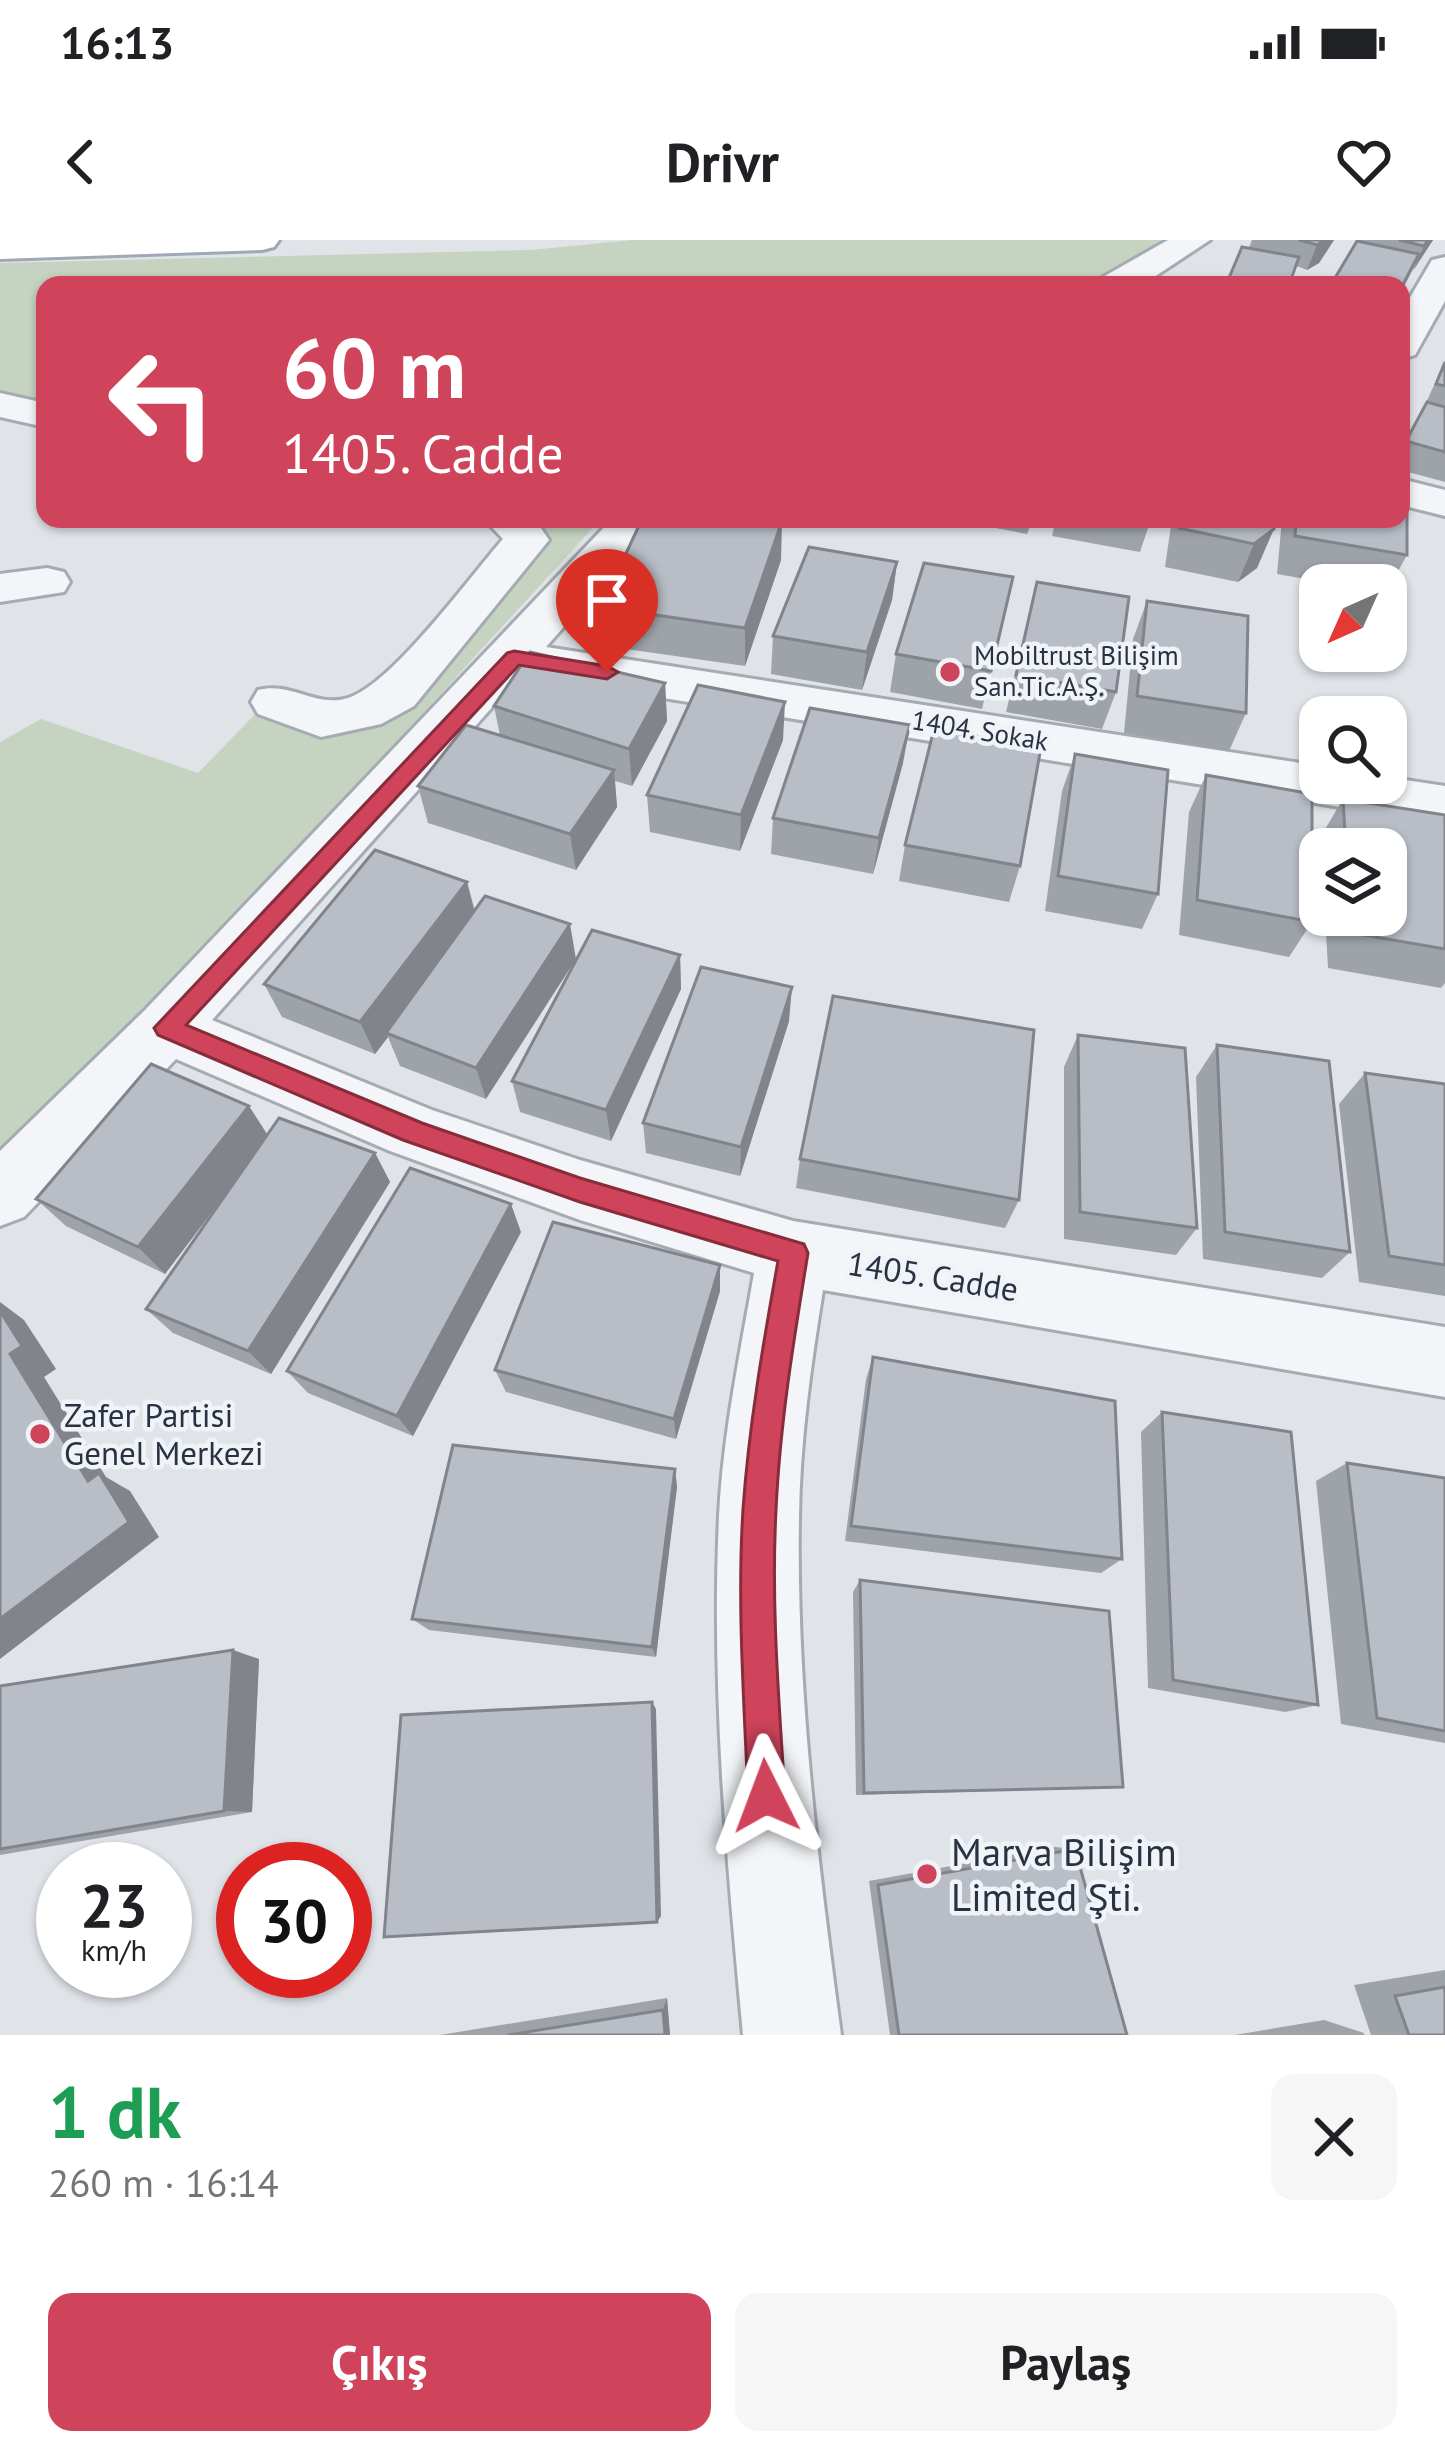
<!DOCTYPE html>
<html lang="tr">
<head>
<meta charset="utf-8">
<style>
	body { margin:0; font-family:"PT Sans",sans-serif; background:#f6f6f6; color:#202124; height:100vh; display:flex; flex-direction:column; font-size:45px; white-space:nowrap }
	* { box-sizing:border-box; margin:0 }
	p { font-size:39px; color:#757577 }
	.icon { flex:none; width:66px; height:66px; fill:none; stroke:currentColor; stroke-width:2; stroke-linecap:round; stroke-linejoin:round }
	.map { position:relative; height:1795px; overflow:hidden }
	.side { display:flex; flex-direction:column; background:#fff; flex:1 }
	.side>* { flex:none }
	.banner { position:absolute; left:36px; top:36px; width:1374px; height:252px; border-radius:24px; box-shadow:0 3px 9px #0004; background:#d0445b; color:#fff; overflow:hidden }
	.needle { width:78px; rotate:225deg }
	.tools { position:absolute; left:1299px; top:324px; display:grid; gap:24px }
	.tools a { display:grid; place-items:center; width:108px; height:108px; border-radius:24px; background:#fff; box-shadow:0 3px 9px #0004; font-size:60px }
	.speed { position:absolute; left:36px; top:1602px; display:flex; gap:24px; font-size:60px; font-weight:700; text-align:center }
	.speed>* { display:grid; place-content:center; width:156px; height:156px; border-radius:50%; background:#fff; box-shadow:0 3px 9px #0004; line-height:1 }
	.speed small { font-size:30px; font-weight:400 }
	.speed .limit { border:18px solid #d22; background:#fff; color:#111 }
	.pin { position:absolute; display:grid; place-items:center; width:102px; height:102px; color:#fff; margin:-123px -51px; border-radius:50% 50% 50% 0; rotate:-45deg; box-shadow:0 0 12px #0007 }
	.pin .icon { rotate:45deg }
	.me { position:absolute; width:132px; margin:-66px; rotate:357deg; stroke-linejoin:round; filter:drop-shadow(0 0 9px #0008) }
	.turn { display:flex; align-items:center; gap:42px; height:252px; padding:0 48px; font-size:54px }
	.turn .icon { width:156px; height:156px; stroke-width:2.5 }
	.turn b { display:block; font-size:84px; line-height:102px }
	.round { display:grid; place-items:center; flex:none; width:126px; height:126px; border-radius:24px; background:#f6f6f6 }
	.summary { display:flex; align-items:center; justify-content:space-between; height:204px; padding:0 48px }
	h1 { font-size:72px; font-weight:700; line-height:90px; color:#1e9e55 }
	.primary-button { display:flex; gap:24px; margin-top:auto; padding:24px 48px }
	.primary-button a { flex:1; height:138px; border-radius:24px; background:#d0445b; color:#fff; font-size:48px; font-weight:700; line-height:138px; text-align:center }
	.primary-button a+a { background:#f6f6f6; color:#202124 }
	.status { display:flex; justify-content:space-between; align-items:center; height:84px; padding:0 60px; background:#fff; direction:ltr }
	.status svg { height:33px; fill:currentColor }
	header { display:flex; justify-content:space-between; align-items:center; height:156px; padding:0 48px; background:#fff; font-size:54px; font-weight:700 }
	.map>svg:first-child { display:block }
</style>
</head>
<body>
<div class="status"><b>16:13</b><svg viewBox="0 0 49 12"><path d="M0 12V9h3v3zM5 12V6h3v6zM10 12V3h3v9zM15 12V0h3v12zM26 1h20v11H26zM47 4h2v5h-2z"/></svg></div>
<header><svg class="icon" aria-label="back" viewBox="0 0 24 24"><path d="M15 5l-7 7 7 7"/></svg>Drivr<svg class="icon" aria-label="heart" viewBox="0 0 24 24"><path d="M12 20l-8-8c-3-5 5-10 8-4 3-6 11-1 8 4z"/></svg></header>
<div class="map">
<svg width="1445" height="1795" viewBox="0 0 1445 1795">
	<rect width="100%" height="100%" fill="#e0e4e9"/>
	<g fill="#c6d3c1">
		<polygon points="632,0 1167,0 1085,45 45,45 45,175 0,165 0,23 531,10"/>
		<polygon points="506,279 601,279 143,779 0,925 0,502 41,479 198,533 267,462 363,472 525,300"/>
	</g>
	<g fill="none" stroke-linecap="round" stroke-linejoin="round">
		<g stroke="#a5abb3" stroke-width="6">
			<g id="minor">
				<polygon points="1168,0 1210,0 1142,45 1098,45 1103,37"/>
				<polygon points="1445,17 1445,61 1415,115 1401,119 1401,73 1432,20"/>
				<polygon points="0,153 45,163 45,187 0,177"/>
				<polygon points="1401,239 1445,250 1445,276 1401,265"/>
				<path d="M484 279H535L549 300 414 466 381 484 321 497 258 474 251 462 258 450C291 441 315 468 348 458 392 444 469 338 503 299Z"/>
				<path d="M612 279H659L546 407 1320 526V543H1386V537L1445 546V584L521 435 212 780 432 870 580 920 793 981 1445 1087V1157L823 1050C811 1125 800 1201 799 1277 796 1450 818 1623 841 1795H743C727 1623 711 1450 719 1276 723 1194 740 1114 754 1033L580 980 390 911 176 819 24 977 0 986V911L145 770Z"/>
				<polygon points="47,328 64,332 70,342 64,352 0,362 0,334"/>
			</g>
		</g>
		<g stroke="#a0a8b5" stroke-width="6">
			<polygon id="major" points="0,0 279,0 274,7 262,10 0,19"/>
		</g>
		<use href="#minor" fill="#f3f5f8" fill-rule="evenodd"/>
		<use href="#major" fill="#fff" fill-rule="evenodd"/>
	</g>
	<g fill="#9ea3aa">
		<polygon points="1252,0 1334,0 1319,23 1307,30 1249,8"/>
		<polygon points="1361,0 1433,0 1412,31 1401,53 1401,45 1331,45 1357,1"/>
		<polygon points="1445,121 1445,242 1401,230 1401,210 1425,165"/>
		<polygon points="949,279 1033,279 1027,294"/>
		<polygon points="1056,279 1151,279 1140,312 1052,296"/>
		<polygon points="1172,279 1275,279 1257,328 1238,342 1165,327"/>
		<polygon points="1282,279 1401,279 1407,315 1386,353 1386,345 1339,345 1277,334"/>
		<polygon points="781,320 745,426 605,406 601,367"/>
		<polygon points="897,322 892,360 862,450 771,434 773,396"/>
		<polygon points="1013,337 982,469 890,452 896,414"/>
		<polygon points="1037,342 1116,452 1102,489 1006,472"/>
		<polygon points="1147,361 1246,473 1229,511 1124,493 1133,399"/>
		<polygon points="665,443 667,481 632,546 615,541 617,567 576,630 428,583 418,546 500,496 494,466"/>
		<polygon points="783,500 740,611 650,592 647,555"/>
		<polygon points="1075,514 1158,654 1142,689 1045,671 1062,551"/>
		<polygon points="903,523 873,634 771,614 773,578"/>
		<polygon points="1206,535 1312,682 1289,717 1179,695 1189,572"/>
		<polygon points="1343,559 1445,575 1445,743 1441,748 1328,728 1325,675 1386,675 1386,609 1321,609 1321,596"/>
		<polygon points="905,605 1020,626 1009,662 899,641"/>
		<polygon points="467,642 475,671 486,859 400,826 388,797 375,814 282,777 264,744"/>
		<polygon points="680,715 681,749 611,901 520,872 512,841"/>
		<polygon points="789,781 740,936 646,913 643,883"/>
		<polygon points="1078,795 1197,988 1176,1015 1064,999 1064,827"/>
		<polygon points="1217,805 1350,1012 1322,1038 1203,1019 1196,837"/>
		<polygon points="1365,833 1445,844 1445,1056 1359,1042 1339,864"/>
		<polygon points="268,894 375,913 390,942 271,1134 173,1093 146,1069 231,946 165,1034 66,986 36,959"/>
		<polygon points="800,919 1019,960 1005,988 796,948"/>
		<polygon points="521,992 413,1196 308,1153 287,1131"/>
		<polygon points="720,1051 676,1199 506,1152 495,1130"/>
		<polygon points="873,1117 1122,1319 1101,1333 845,1301 866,1139"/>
		<polygon points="1162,1172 1318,1465 1285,1472 1148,1448 1141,1192"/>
		<polygon points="1347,1223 1445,1238 1445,1503 1341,1484 1316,1241"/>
		<polygon points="675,1229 677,1247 656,1417 429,1390 412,1379"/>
		<polygon points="860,1340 1123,1547 856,1555 853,1352"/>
		<polygon points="259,1419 252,1572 0,1615 0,1446"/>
		<polygon points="1055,1607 1075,1609 1127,1795 890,1795 869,1641"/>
		<polygon points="1445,1730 1445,1795 1371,1795 1354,1745"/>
		<polygon points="667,1758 670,1795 440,1795"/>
		<polygon points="1324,1780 1364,1793 1364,1795 1235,1795"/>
	</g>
	<g fill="#81848b">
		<polygon points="1325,0 1334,0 1319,23 1307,30 1317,5"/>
		<polygon points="1428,0 1433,0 1413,31 1424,6"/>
		<polygon points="782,281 781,320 745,426 745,388"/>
		<polygon points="1274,289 1257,328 1238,342 1254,304"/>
		<polygon points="897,322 892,360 862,450 867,412"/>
		<polygon points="665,443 667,481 632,546 629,509"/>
		<polygon points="785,462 783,500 740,611 741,575"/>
		<polygon points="910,485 903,523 873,634 879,598"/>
		<polygon points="614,530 617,567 576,630 570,594"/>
		<polygon points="467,642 476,678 386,793 388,797 375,814 360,782"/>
		<polygon points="570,684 576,719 486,859 476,828"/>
		<polygon points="680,715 681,749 611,901 606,870"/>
		<polygon points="792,747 789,781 740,936 741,907"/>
		<polygon points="249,866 269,897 165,1034 138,1007"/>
		<polygon points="375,913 390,942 271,1134 248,1111"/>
		<polygon points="511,964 521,992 413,1196 397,1176"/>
		<polygon points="720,1025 720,1051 676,1199 674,1179"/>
		<polygon points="0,1062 24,1080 56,1129 44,1137 106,1237 130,1251 159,1297 0,1419 0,1379 88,1241 10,1114 0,1071"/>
		<polygon points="675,1229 677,1247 656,1417 652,1407"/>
		<polygon points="233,1410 259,1419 252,1572 224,1571"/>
		<polygon points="652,1462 656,1469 661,1676 657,1682"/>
		<polygon points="667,1758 670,1795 665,1795 663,1770"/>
	</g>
	<g fill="#b8bdc6" stroke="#81848b" stroke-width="3">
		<polygon points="1299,0 1325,0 1317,5"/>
		<polygon points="1399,0 1428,0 1424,6"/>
		<polygon points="1357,1 1419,14 1401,48 1401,45 1342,45 1332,43"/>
		<polygon points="1242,7 1299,17 1289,45 1226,45"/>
		<polygon points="1445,122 1445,146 1436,144"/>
		<polygon points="1427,162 1445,167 1445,212 1406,201"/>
		<polygon points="1401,243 1407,244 1407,315 1295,296 1296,279 1401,279"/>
		<polygon points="642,279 766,279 782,281 745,388 601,367"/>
		<polygon points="1180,279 1275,279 1274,289 1254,304 1179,288"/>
		<polygon points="809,307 897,322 867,412 773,396"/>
		<polygon points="924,323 1013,337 991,431 896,414"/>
		<polygon points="1037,342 1129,357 1116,452 1016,435"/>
		<polygon points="1147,361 1248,376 1246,473 1137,456"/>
		<polygon points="530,412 665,443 629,509 494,466"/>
		<polygon points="698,445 785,462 741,575 647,555"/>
		<polygon points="810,468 910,485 879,598 773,578"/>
		<polygon points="466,485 614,530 570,594 418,546"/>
		<polygon points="934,489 1041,507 1020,626 905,605"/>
		<polygon points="1075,514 1168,530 1158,654 1058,636"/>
		<polygon points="1206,535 1312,554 1312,682 1197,660"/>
		<polygon points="1343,559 1445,575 1445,709 1352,693 1351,675 1386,675 1386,609 1346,609"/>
		<polygon points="375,610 467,642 360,782 264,744"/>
		<polygon points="485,656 570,684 476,828 386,793"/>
		<polygon points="592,690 680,715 606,870 512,841"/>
		<polygon points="701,727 792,747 741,907 643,883"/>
		<polygon points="833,756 1034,790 1019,960 800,919"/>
		<polygon points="1078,795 1185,808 1197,988 1080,972"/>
		<polygon points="1217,805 1329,821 1350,1012 1225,992"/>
		<polygon points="151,824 249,866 138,1007 36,959"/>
		<polygon points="1365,833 1445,844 1445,1025 1389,1016"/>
		<polygon points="279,878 375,913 248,1111 146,1069"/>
		<polygon points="410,928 511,964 397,1176 287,1131"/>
		<polygon points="553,982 720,1025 674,1179 495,1130"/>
		<polygon points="0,1071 22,1106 10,1114 88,1241 99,1233 129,1282 0,1379"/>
		<polygon points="873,1117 1115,1161 1122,1319 851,1286"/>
		<polygon points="1162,1172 1291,1192 1318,1465 1173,1440"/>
		<polygon points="453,1205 675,1229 652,1407 412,1379"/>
		<polygon points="1347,1223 1445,1238 1445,1491 1377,1478"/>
		<polygon points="860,1340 1109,1371 1123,1547 864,1553"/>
		<polygon points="233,1410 224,1571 0,1609 0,1446"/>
		<polygon points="652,1462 657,1682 384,1697 401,1475"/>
		<polygon points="1075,1609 1127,1795 899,1795 878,1645"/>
		<polygon points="1445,1747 1445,1795 1409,1795 1395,1756"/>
		<polygon points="663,1770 665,1795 508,1795"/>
	</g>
	<path fill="#d0445b" stroke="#872c3b" stroke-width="3" d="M514 411 607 426 618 432 607 439 519 425 186 785 422 883 580 938 804 1004 808 1013C794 1098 780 1183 776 1270 771 1365 779 1461 785 1556L779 1569 766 1574 754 1569 748 1556C744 1461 737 1364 743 1269 749 1186 763 1104 778 1021L580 962 403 900 158 795 154 788 507 413Z"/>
	<g fill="#d0445b" stroke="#f0f3f7" stroke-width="4.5">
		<circle cx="950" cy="432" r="12"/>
		<circle cx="40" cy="1194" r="12"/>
		<circle cx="927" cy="1634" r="12"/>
	</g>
	<g text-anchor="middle" stroke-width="9" stroke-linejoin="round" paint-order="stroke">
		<g font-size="27" fill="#293241" stroke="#f0f3f7" text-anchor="start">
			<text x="974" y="425">Mobiltrust Bilişim<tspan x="974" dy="31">San.Tic.A.Ş.</tspan></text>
		</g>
		<g font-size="27" fill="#293241" stroke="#f0f3f7">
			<text transform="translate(980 491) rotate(9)" y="9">1404. Sokak</text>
		</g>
		<g font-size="33" fill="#293241" stroke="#f0f3f7">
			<text transform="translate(933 1036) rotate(9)" y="12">1405. Cadde</text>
		</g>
		<g font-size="33" fill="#293241" stroke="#f0f3f7" text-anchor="start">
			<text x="64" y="1187">Zafer Partisi<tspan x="64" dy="38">Genel Merkezi</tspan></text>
		</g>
		<g font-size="39" fill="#293241" stroke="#f0f3f7" text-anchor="start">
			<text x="951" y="1626">Marva Bilişim<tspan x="951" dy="45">Limited Şti.</tspan></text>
		</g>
	</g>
</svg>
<div class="tools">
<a><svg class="needle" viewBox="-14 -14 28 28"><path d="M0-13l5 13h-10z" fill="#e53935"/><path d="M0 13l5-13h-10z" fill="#757577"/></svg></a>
<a><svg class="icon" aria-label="search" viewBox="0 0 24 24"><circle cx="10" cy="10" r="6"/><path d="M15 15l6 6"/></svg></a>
<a><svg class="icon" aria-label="layers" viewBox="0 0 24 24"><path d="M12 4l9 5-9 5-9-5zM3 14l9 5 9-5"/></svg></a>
</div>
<div class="speed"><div>23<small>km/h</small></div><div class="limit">30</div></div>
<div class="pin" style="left:607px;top:432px;background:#d93025"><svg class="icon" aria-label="arrive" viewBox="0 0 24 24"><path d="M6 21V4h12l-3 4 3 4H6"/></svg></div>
<svg class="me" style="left:766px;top:1556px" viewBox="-20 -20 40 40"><path d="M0-17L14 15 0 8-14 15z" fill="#d0445b" stroke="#fff" stroke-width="4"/></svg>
<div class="banner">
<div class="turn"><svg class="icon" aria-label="left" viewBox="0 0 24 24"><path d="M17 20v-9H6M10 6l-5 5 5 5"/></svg><div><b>60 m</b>1405. Cadde</div></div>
</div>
</div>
<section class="side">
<div class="summary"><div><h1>1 dk</h1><p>260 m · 16:14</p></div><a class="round"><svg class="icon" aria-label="close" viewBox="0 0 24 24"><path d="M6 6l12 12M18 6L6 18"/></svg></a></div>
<div class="primary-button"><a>Çıkış</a><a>Paylaş</a></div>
</section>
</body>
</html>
